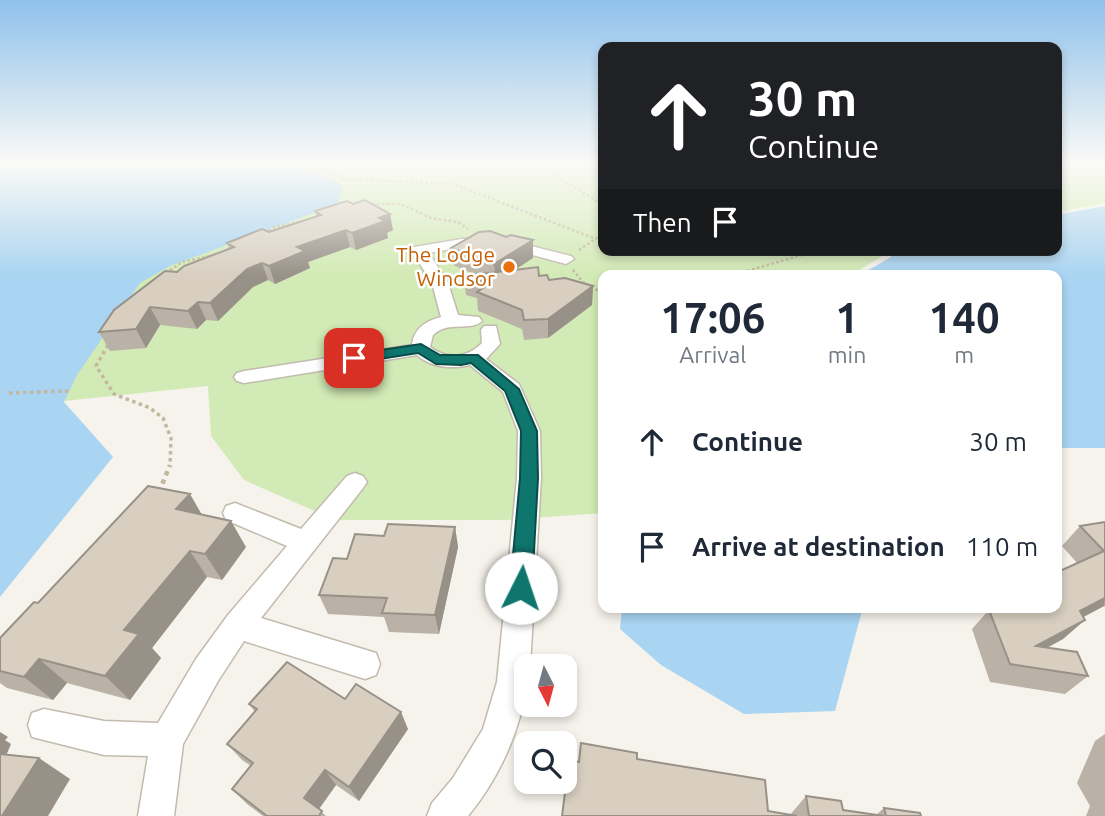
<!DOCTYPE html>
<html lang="en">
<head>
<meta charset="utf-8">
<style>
	body { margin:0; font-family:Ubuntu,sans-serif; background:#f6f6f7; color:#1f2937; height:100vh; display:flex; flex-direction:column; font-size:26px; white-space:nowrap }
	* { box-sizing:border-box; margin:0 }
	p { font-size:23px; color:#747a83 }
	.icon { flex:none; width:38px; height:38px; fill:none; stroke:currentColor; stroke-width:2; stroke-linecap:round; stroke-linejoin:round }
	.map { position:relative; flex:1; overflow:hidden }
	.panel { position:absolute; left:598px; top:270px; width:464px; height:343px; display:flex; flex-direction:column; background:#fff; border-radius:14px; box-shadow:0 4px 10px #0003 }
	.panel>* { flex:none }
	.top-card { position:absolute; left:598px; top:42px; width:464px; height:214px; border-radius:14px; box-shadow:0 4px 10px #0003; background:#202124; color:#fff; overflow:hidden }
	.needle { width:46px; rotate:174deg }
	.fabs { position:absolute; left:514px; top:654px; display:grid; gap:14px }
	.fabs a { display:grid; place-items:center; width:63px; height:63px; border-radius:14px; background:#fff; box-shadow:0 4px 10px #0003; font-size:35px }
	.pin { position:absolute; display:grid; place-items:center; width:60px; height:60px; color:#fff; margin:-30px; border-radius:14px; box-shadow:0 4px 10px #0006 }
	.me { position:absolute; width:77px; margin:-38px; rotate:4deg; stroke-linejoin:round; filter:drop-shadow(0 0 5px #0008) }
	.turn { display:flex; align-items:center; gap:24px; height:147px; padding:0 35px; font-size:32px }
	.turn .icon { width:91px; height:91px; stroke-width:2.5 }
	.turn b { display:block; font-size:49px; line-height:60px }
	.then { display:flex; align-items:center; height:66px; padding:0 35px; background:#0003; gap:14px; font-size:26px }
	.eta { display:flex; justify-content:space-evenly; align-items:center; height:119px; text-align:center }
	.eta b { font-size:42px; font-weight:700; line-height:49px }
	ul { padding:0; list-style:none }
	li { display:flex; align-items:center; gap:21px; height:105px; padding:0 35px }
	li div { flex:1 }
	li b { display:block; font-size:26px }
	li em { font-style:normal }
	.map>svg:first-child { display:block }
</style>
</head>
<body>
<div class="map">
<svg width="1105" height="816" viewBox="0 0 1105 816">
	<rect width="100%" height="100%" fill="#f6f3ec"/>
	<g fill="#d2eab5">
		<polygon points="218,163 604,163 604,250 884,250 884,255 851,275 604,275 604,513 505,520 335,520 244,480 211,436 208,386 16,406"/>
		<polygon points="1057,163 1105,163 1105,203 1057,212"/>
	</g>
	<g fill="#a9d4f2">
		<polygon points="0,163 289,163 343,184 338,204 170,266 140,283 77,375 64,402 113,457 0,597"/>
		<polygon points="1105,206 1105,448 1057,448 1057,275 860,275 891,257 890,250 1057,250 1057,215"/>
		<polygon points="622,607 863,607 835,711 744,714 661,665 620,629"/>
	</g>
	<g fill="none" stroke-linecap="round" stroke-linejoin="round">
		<g stroke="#c2bbae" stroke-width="3">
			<g id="minor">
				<path d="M499 238 571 256 574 259 566 264 499 246 462 247 429 253 448 283 458 315 479 317 482 321C471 332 449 320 433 335L430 347C447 360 467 358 482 343L481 330 484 326H496L500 344 486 359 519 384 540 431 541 478 530 667H527C527 719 501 776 468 816H427L432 803 453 778 483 729 497 682 517 478 518 431 503 392 470 365C452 369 432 368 417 355L244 383 237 381 234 377 237 373 244 371 412 345C414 328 426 321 441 317L432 283 411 250 414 247 462 239Z"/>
				<polygon points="355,473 363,476 367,482 363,488 261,618 376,653 380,664 376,675 365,679 244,641 218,681 183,744 174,816 138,816 148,756 104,755 32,737 28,725 32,713 44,709 104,721 158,723 196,659 228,615 287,546 226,520 223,513 226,506 235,503 301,529 347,476"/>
			</g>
		</g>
		<g stroke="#c4b79f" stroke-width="2.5" stroke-dasharray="2.5 2.5" stroke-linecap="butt">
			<polyline points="309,163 344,179 453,184 596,239"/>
			<polyline points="577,163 558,171 560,179 604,205"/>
			<polyline points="367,204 401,204 431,218 458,222 468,229"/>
			<polyline points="264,233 275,227 299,222"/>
			<polyline points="579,250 604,233"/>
			<polyline points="573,270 583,282 604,294"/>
			<polyline points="166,273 182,262 214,255"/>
			<polyline points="733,275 819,250"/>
		</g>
		<g stroke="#c4b79f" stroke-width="3.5" stroke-dasharray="3.5 3.5" stroke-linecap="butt">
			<polyline points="108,345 96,366 114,394 150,408 163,418 171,438 170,466"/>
			<polyline points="9,393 70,391"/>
		</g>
		<polyline stroke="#c4b79f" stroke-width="4.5" stroke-dasharray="4.5 4.5" stroke-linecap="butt" points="159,492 170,465"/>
		<use href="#minor" fill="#fff" fill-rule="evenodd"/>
	</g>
	<g fill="#bab2a6">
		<polygon points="315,211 393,230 387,233 388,238 356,250 350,247 308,262 310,268 275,284 268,280 253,287 218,321 206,320 197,329 160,325 146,348 110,351 99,332 177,272 229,249 227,243 269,232 316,216"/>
		<polygon points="451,248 533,258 514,270 539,276 549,280 593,286 592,305 548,338 524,340 522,329 478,311 477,298 466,295 464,276 476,275 453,265"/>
		<polygon points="202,515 246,547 222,580 207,577 152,648 161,658 130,700 67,683 53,700 7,688 0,683 0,638 38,603"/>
		<polygon points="1105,522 1105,607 1104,606 1083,617 1063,639 1047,648 1088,676 1065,694 990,682 972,629 987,612 982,607 1057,607 1060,571 1077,563 1062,546 1080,526"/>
		<polygon points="455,527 458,547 439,634 389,632 384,617 328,614 319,595 347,559 384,536"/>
		<polygon points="345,699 408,729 359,801 336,785 319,809 326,816 263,816 247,804 232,789 251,766 242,760 227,744 255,712 249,704"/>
		<polygon points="1105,734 1105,816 1086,816 1090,806 1077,783 1095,741"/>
		<polygon points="579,762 768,811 790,815 806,796 843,810 876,815 884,808 921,816 562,816"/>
	</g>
	<g fill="#979187">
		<polygon points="390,214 393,230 387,233 388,238 356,250 352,233 379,218"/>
		<polygon points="346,230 350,247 308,262 310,268 275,284 269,266 297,247"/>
		<polygon points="533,240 533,258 496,282 494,264"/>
		<polygon points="262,263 268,280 253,287 218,321 210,303 247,269"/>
		<polygon points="593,286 592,305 548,338 548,319"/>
		<polygon points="198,302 206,320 197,329 188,311"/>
		<polygon points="150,307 160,325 146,348 136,329"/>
		<polygon points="190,494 205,520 176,509"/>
		<polygon points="231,521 246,547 222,580 205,554"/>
		<polygon points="455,527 458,547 439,634 435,615"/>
		<polygon points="190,551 207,577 152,648 161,658 130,700 105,676 124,630"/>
		<polygon points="1105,598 1104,606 1059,630 1080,611"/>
		<polygon points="1085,620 1063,639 1016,664 1036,646"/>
		<polygon points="39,659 67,683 53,700 24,677"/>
		<polygon points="401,712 408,729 359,801 349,787"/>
		<polygon points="0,732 8,737 5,740 11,744 0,770"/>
		<polygon points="39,758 70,779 48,816 2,816"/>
		<polygon points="325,770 336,785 316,813 304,798"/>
	</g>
	<g fill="#d8cfc1" stroke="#979187" stroke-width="2">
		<polygon points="365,200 390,214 379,218 385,221 352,233 346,230 297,247 305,251 269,266 262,263 247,269 210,303 198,302 188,311 150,307 136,329 99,332 114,310 165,271 177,272 184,266 234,247 227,243 262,229 269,232 321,215 315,211 347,201 353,204"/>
		<polygon points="490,231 506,237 511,235 533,240 494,264 451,248 479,232"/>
		<polygon points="538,267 539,276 547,275 549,280 565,278 593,286 548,319 524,320 522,310 477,292 489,284 464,276"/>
		<polygon points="148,486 190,494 176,509 231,521 205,554 190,551 124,630 139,634 105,676 39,659 24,677 0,671 0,638 34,602 38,603"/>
		<polygon points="1105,522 1105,598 1080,611 1085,620 1036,646 1077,652 1088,676 1010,664 989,610 994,607 1057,607 1057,571 1060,571 1104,551 1080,526"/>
		<polygon points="388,524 455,527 435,615 382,613 387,598 319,595 333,558 347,559 355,534 384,536"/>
		<polygon points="287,662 345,699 356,684 401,712 349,787 325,770 304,798 322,811 319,816 267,816 232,789 253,763 227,744 257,709 249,704"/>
		<polygon points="581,743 637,753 637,759 765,780 768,811 797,816 562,816 569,761 579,762"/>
		<polygon points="0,754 39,758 2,816 0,816"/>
		<polygon points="806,796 841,801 843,810 884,816 809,816"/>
		<polygon points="884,808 920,813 921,816 886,816"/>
	</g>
	<linearGradient id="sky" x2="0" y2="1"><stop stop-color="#8fc1ec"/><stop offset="0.59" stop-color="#fbfaf6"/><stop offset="1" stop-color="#fbfaf6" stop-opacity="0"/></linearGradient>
	<rect width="1105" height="277" fill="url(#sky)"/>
	<polygon fill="#0f766e" stroke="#0a4d48" stroke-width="2" points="421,344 440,355 478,355 519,389 537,431 538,478 532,588 528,595 521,598 514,595 510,588 520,478 521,431 505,391 471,363 461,365 436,364 418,353 354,363 347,358 354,354"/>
	<circle fill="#e8710a" stroke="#fff" stroke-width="2.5" cx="509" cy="267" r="7"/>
	<g text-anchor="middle" stroke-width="5" stroke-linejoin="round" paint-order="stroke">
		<g font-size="21" fill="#c56008" stroke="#fff" text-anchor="end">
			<text x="495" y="262">The Lodge<tspan x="495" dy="24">Windsor</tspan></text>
		</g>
	</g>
</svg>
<div class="fabs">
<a><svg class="needle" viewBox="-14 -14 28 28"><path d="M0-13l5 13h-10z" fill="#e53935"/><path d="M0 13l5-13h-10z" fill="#747a83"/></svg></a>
<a><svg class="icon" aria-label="search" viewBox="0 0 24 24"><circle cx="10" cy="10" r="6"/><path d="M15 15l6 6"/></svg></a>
</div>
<div class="pin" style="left:354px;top:358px;background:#d93025"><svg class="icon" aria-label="arrive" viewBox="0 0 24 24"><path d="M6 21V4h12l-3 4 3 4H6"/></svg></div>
<svg class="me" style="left:521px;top:588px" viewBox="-20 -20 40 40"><circle r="19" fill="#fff"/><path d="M0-13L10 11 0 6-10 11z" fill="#0f766e"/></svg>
<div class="top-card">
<div class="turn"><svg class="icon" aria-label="ahead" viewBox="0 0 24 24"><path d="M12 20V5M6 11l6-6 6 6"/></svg><div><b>30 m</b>Continue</div></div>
<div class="then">Then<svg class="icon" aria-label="arrive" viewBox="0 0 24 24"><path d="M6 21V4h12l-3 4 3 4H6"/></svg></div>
</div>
<section class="panel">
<div class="eta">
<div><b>17:06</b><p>Arrival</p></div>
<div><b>1</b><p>min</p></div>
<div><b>140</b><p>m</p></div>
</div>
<ul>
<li><svg class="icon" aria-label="ahead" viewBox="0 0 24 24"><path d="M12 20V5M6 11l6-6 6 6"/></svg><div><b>Continue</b></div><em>30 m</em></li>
<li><svg class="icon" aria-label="arrive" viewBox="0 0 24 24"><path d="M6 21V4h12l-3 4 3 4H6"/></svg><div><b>Arrive at destination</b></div><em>110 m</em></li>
</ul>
</section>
</div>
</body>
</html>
